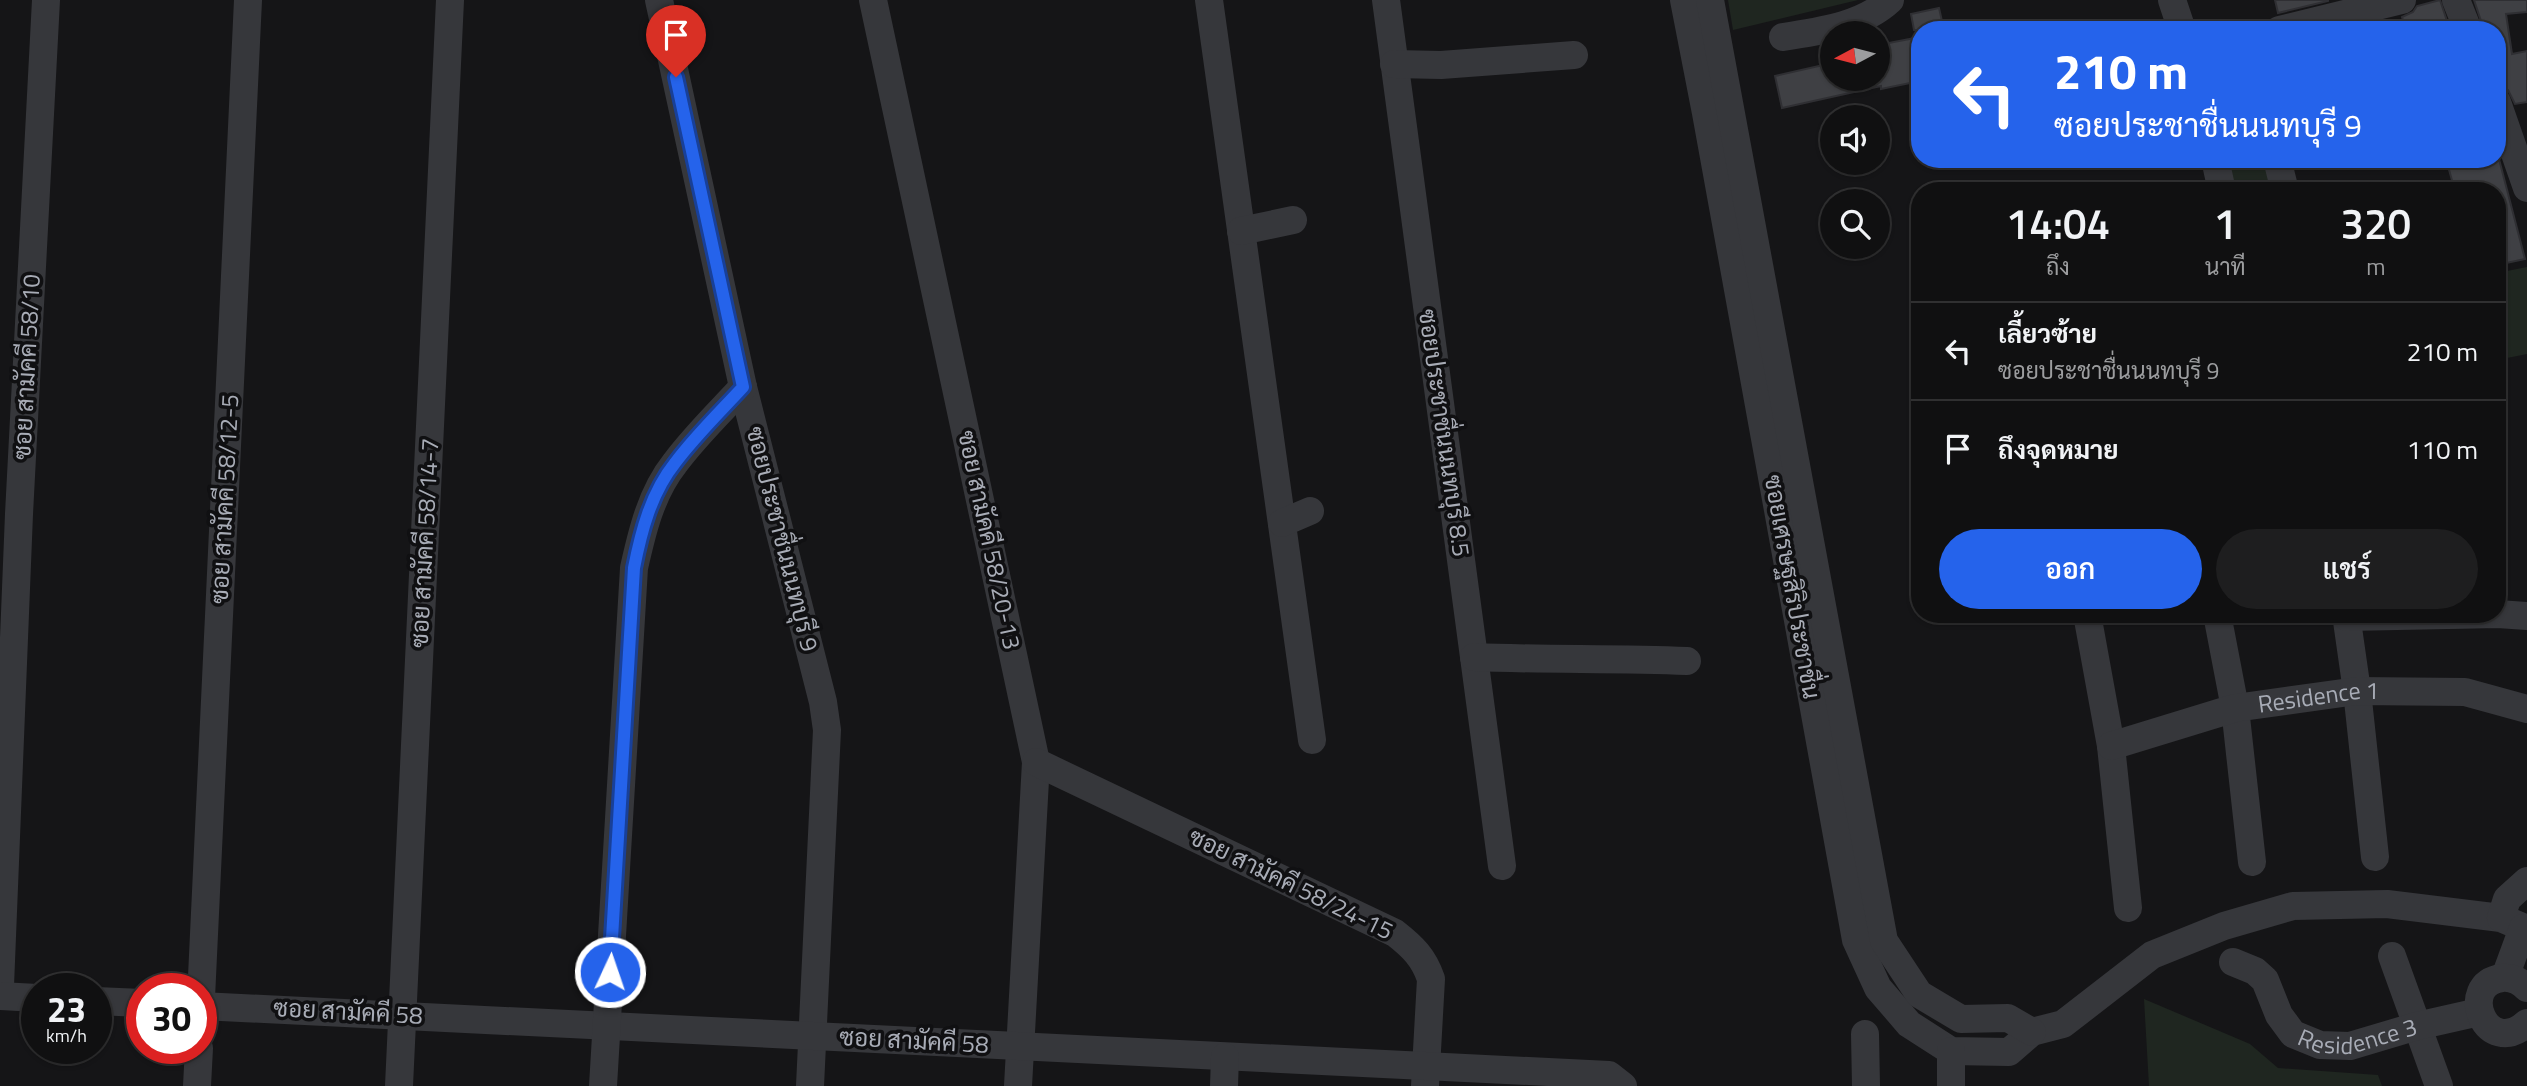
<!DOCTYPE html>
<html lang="th">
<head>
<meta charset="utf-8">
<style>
	body { margin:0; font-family:"Titillium Web",Sarabun,sans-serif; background:#1e1e1f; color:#f1f3f6; height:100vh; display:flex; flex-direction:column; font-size:26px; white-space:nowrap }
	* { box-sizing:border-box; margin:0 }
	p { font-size:23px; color:#9c9d9f }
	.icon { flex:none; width:38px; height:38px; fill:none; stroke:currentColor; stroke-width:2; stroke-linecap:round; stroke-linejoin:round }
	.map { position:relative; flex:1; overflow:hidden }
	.sheet { position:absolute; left:1911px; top:182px; width:595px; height:441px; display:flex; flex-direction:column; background:#101011; border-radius:28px; box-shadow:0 2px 5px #0004,0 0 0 2px #303031 }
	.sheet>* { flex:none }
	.top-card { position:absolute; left:1911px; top:21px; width:595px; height:147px; border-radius:28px; box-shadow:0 2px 5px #0004,0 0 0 2px #303031; background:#2563eb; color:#fff; overflow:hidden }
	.needle { width:46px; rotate:263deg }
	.fabs { position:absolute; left:1820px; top:21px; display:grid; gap:14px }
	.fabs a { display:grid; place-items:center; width:70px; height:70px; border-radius:50%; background:#101011; box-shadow:0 2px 5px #0004,0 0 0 2px #303031; font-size:35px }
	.speed { position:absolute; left:21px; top:973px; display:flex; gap:14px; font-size:35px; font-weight:700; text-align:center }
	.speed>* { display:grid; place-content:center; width:91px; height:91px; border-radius:50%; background:#101011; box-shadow:0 2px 5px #0004,0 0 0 2px #303031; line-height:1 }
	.speed small { font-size:18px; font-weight:400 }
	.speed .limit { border:10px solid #d22; background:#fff; color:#111 }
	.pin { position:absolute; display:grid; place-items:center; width:60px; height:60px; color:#fff; margin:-72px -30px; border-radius:50% 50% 50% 0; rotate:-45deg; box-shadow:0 0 7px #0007 }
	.pin .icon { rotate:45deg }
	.me { position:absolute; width:77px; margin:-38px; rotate:3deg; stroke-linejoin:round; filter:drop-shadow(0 0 5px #0008) }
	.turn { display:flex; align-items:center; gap:24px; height:147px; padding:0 28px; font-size:32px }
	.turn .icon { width:91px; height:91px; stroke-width:2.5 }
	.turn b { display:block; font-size:49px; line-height:60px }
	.eta { display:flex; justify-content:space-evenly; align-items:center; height:119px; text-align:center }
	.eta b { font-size:42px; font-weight:600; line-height:49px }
	.button { display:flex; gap:14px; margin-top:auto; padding:14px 28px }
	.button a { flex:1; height:80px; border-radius:42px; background:#2563eb; color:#fff; font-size:28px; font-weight:600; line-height:80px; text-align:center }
	.button a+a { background:#1e1e1f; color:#f1f3f6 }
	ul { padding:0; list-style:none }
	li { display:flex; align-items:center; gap:21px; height:98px; padding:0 28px; border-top:2px solid #303031 }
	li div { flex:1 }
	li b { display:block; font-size:26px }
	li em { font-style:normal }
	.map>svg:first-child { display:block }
</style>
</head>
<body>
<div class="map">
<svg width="2527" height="1086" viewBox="0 0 2527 1086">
	<rect width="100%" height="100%" fill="#151517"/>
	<g fill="#1f2620">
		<polygon points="1728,0 1858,0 1733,30"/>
		<polygon points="2218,159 2280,159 2287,191 2225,191"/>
		<polygon points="2527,267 2527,354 2497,360 2497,273"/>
		<polygon points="2144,999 2250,1044 2278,1068 2378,1075 2382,1086 2149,1086"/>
	</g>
	<g fill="#3f4044" stroke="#2f2f33" stroke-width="2">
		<polygon points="2275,0 2328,0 2328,1 2278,13"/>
		<polygon points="2440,0 2450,30 2406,30 2402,17 2413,12 2417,6"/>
		<polygon points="2474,0 2527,0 2527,12 2506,14 2512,54 2527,51 2527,102 2515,104 2508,90 2497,86 2497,30 2484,30"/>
		<polygon points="1939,8 1944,30 1914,30 1911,14"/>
		<polygon points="1920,37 1920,81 1881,89 1881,86 1782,108 1775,76 1832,63 1832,79 1878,79 1878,45"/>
		<polygon points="2446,159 2499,159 2525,259 2497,265 2497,191 2455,191"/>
	</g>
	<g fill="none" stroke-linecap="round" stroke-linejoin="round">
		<g stroke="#36373b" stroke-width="28">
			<polyline points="659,0 743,387 823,702 827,730 810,1086"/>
			<polyline points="873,0 1036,762 1018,1086"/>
			<polyline points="1209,0 1312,740"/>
			<polyline points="1386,0 1502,866"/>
			<polyline points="1684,0 1706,113 1856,940 1878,988 1909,1024 1951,1051 2009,1052 2032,1032 2063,1024 2152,955 2224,926 2293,906 2387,904 2501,918 2527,929"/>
			<polyline points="1710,0 1884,941 1919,994 1961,1019 2008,1018 2032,1032"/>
			<polyline points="2172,0 2182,30"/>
			<polyline points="2456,0 2468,30"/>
			<polyline points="2279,30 2402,0"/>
			<path d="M1783 37C1820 31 1862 26 1890 0"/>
			<polyline points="1394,64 1441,65 1574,55"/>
			<polyline points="2497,102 2527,188"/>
			<polyline points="2215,159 2222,191"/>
			<polyline points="2277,159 2285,191"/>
			<polyline points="1241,231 1293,220"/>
			<polyline points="1282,523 1310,511"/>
			<polyline points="2087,614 2111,746 2128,908"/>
			<polyline points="2217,614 2235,708 2252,862"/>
			<polyline points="2346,614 2357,691 2375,857"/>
			<polyline points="2347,617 2498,614 2527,616"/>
			<path d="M1474 657C1545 660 1616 658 1687 661"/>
			<path id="s1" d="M2111 746 2235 708 2357 691 2465 692 2527 709"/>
			<path d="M1036 762 1395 933C1413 947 1424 958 1431 979L1425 1086"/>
			<polyline points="2501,918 2507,899 2527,881"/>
			<polyline points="2392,956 2439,1086"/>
			<path id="s2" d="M2233 962 2255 971 2265 980 2279 1015 2293 1034 2320 1045 2350 1046 2417 1026 2479 1012"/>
			<polyline points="2505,977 2523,928"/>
			<polyline points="0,986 19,514 46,0"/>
			<path d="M2527 988C2520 981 2512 977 2502 978 2456 984 2486 1060 2527 1023"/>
			<polyline points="0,996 37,998"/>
			<polyline points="201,998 248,0"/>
			<polyline points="96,1001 142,1003"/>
			<polyline points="201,1006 1609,1075 1623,1086"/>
			<polyline points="1865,1034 1866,1086"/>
			<polyline points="1951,1051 1951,1086"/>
			<polyline points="197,1086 199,1048"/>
			<polyline points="399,1086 450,0"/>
			<path d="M603 1086 634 568C642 532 651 493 675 463 695 436 720 412 743 387"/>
			<polyline points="1224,1086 1225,1057"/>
		</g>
	</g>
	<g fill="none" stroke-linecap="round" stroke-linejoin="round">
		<g stroke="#184099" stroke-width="18">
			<path id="route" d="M610 972 634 568C641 532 651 493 675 463 695 436 720 412 743 387L676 77"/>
		</g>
		<use href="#route" stroke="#2563eb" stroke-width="12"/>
	</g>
	<g text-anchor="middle" stroke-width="7" stroke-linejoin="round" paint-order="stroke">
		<g font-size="24" fill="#a8acb6" stroke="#101012">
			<text transform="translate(27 367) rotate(-87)" y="8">ซอย สามัคคี 58/10</text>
			<text transform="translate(1444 433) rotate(82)" y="8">ซอยประชาชื่นนนทบุรี 8.5</text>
			<text transform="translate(225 499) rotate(-87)" y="8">ซอย สามัคคี 58/12-5</text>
			<text transform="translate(782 539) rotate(76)" y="8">ซอยประชาชื่นนนทบุรี 9</text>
			<text transform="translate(989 540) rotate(78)" y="8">ซอย สามัคคี 58/20-13</text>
			<text transform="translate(425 543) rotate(-87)" y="8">ซอย สามัคคี 58/14-7</text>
			<text transform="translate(1792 587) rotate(80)" y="8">ซอยเศรษฐสิริประชาชื่น</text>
			<text dy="8" stroke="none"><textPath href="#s1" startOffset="214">Residence 1</textPath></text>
			<text transform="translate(1291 884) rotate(26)" y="8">ซอย สามัคคี 58/24-15</text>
			<text transform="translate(348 1012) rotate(3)" y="8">ซอย สามัคคี 58</text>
			<text dy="8" stroke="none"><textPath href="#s2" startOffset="166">Residence 3</textPath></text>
			<text transform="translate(914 1041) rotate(3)" y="8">ซอย สามัคคี 58</text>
		</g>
	</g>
</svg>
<div class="fabs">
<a><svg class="needle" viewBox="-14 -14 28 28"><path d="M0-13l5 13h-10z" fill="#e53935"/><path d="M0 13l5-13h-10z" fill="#9c9d9f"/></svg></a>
<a><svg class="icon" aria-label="sound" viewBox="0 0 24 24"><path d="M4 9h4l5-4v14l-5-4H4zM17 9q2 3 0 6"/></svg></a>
<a><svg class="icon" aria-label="search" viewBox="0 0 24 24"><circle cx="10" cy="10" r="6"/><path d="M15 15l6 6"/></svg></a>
</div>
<div class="speed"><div>23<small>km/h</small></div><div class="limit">30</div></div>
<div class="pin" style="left:676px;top:77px;background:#d93025"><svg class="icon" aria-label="arrive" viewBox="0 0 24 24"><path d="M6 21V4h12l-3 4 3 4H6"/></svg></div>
<svg class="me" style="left:610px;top:972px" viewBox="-20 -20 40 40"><circle r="17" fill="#2563eb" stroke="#fff" stroke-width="3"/><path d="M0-11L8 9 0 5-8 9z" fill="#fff"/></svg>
<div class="top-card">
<div class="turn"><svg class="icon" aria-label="left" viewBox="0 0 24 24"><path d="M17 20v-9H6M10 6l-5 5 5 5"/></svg><div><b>210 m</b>ซอยประชาชื่นนนทบุรี 9</div></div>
</div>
<section class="sheet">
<div class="eta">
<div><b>14:04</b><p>ถึง</p></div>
<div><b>1</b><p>นาที</p></div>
<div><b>320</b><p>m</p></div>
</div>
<ul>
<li><svg class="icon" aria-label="left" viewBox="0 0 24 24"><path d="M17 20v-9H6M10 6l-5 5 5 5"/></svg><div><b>เลี้ยวซ้าย</b><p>ซอยประชาชื่นนนทบุรี 9</p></div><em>210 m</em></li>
<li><svg class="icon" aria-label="arrive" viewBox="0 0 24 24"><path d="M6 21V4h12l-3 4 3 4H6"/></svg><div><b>ถึงจุดหมาย</b></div><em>110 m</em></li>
</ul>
<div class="button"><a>ออก</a><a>แชร์</a></div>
</section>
</div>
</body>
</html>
